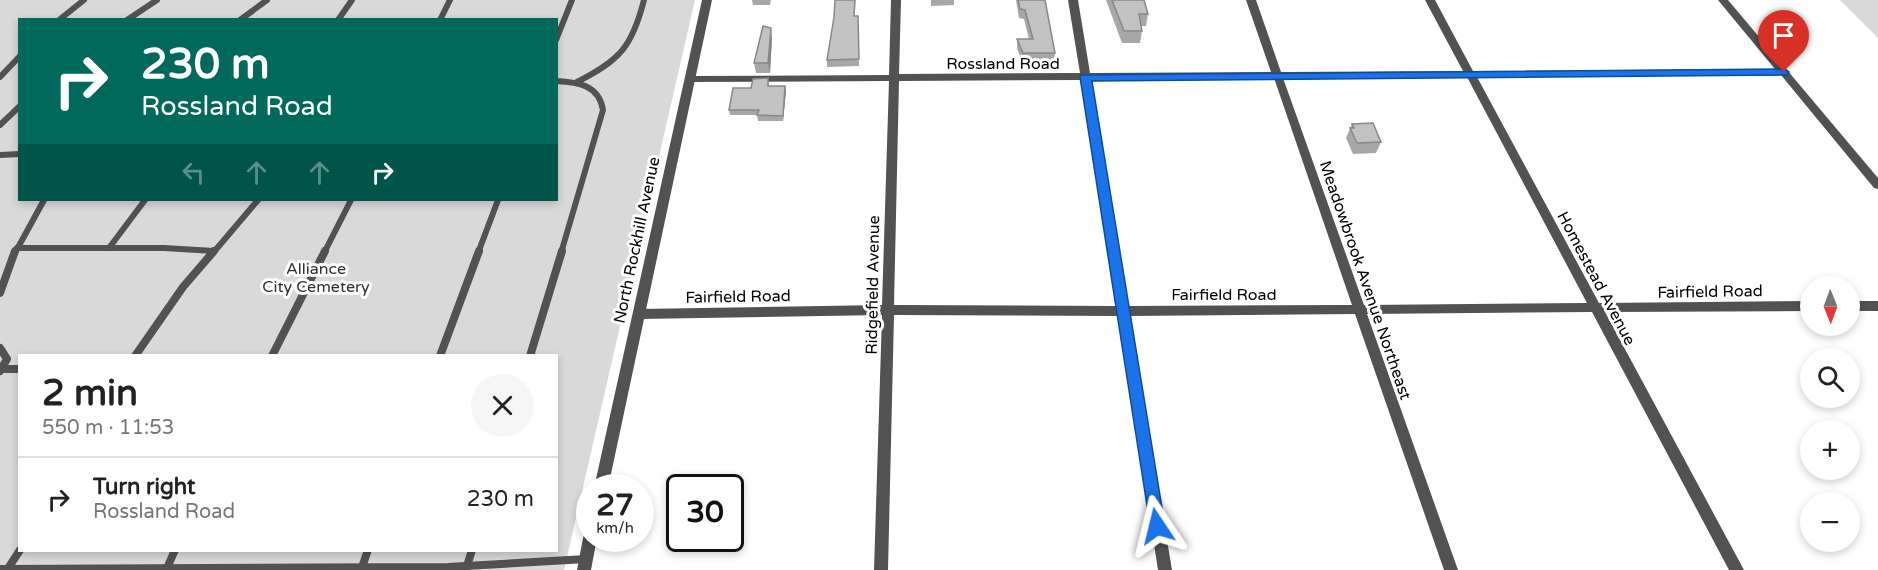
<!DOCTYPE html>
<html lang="en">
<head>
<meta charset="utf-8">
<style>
	body { margin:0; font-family:"Varela Round",sans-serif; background:#f6f6f6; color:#222; height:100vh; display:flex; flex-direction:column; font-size:22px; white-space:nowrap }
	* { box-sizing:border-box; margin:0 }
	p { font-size:20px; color:#767676 }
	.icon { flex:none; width:33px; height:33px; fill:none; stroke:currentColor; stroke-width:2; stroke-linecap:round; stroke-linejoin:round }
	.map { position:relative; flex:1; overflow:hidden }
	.details { position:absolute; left:18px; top:354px; width:540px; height:198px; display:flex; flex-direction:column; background:#fff; border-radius:0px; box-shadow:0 3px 9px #0003 }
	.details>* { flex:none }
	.banner { position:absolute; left:18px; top:18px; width:540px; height:183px; border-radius:0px; box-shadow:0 3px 9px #0003; background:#00695c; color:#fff; overflow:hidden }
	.needle { width:39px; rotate:179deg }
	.fabs { position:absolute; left:1800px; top:276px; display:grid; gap:12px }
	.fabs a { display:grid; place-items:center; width:60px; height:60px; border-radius:50%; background:#fff; box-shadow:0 3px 9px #0003; font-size:30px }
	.speed { position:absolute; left:576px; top:474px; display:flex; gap:12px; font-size:30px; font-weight:700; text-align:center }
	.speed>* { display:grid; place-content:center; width:78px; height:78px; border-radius:50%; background:#fff; box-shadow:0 3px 9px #0003; line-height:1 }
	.speed small { font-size:15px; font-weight:400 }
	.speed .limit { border:3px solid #111; border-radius:9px; background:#fff; color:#111 }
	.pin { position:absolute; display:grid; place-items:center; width:51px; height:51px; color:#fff; margin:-62px -26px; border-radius:50% 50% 50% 0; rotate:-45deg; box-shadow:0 0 6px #0007 }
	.pin .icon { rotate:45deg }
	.me { position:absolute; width:66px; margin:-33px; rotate:350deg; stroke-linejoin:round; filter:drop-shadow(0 0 4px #0008) }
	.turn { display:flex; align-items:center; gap:21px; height:126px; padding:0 24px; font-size:27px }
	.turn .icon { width:78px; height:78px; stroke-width:2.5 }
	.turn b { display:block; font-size:42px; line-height:51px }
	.lanes { display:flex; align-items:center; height:57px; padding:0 24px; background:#0003; justify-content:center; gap:30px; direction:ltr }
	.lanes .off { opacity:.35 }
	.round { display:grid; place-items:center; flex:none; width:63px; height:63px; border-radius:32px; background:#f6f6f6 }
	.summary { display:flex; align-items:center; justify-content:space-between; height:102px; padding:0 24px }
	h1 { font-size:36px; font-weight:700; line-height:45px }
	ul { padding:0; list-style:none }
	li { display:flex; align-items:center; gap:18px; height:84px; padding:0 24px; border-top:2px solid #e0e0e0 }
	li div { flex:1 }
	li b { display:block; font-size:22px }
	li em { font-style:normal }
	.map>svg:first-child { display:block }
</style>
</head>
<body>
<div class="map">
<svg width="1878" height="570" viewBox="0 0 1878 570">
	<rect width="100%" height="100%" fill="#fff"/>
	<g fill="#d9d9d9" fill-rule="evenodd">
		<path d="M0 0H695L564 570H0ZM20 20H556V200H20ZM20 356H556V550H20Z"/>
		<polygon points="1840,0 1878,0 1878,38"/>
	</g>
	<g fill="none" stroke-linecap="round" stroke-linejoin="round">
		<g stroke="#525252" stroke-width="6">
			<polyline points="59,20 84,0"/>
			<polyline points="127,20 157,0"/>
			<polyline points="240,20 267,0"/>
			<polyline points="338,20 352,0"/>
			<polyline points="440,20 450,0"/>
			<polyline points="556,40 572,0"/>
			<polyline points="0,77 20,56"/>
			<path d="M556 81C578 82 599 85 603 110L561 253"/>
			<path d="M577 82C620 60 632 47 644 0"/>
			<polyline points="0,125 20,106"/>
			<polyline points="0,155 20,154"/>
			<polyline points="17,248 164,248 214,251"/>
			<polyline points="109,248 145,200"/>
			<polyline points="15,253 44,200"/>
			<polyline points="213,253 258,200"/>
			<polyline points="324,253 351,200"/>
			<polyline points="478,253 498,200"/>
		</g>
		<g stroke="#525252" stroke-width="8">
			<polyline points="0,293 15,251"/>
			<polyline points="0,348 7,359 0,371"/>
			<polyline points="135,356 183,287 214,251"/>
			<polyline points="272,356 325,251"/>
			<polyline points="440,356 479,251"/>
			<polyline points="530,356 562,251"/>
			<polyline points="3,369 20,369"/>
			<polyline points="467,566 472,550"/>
			<polyline points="167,568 175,550"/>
			<polyline points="0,569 448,567 586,559"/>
			<polyline points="7,570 20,550"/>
			<polyline points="361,570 368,550"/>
		</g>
		<g fill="#525252" fill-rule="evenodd">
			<path d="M891 0H901L899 74 1080 73 1068 0H1078L1090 73 1271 72 1246 0H1256L1281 72 1463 71 1425 0H1435L1473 71 1775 69 1718 0H1728L1878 178V189L1874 188 1781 75 1477 77 1599 303 1810 301V311L1605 312 1744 570H1729L1592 312 1367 314 1458 570H1444L1355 314 1130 316 1172 570H1158L1118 316 894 315 888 570H874L882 315 639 319 635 317 633 314 635 311 639 309 882 305 889 81 690 82 685 79 690 76 889 75ZM1467 77 1587 303 1364 305 1283 78ZM1274 78 1352 305 1128 306 1091 80ZM1081 80 1116 306 894 305 899 81Z"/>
			<rect x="1850" y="301" width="28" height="10"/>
		</g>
		<g fill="#525252" fill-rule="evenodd">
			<polygon points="702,0 712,0 608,488 594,488"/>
			<polygon points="590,532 590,538 597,538 591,570 577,570 583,538 585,533"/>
		</g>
	</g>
	<g fill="#a7a7a7">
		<polygon points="752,0 771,0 770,5 753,5"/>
		<polygon points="931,0 954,0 954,5 931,6"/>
		<polygon points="1016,0 1045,0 1055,53 1054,62 1022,62 1017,48 1017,39 1029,39 1024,19 1019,18"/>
		<polygon points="1106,0 1144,0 1148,14 1146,26 1141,26 1142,31 1140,43 1122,43"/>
		<polygon points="858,16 859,66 827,67 827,60 834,17"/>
		<polygon points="772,38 770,73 756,73 754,63"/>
		<polygon points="768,78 769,86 785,86 786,91 783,121 758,121 757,115 730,115 729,110"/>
		<polygon points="1352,124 1381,142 1376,153 1353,154 1346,138"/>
	</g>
	<g fill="#888">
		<polygon points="771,28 772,38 770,73 768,63"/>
		<polygon points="785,86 786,91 783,121 783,116"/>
	</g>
	<g fill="#c2c2c2" stroke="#888" stroke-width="1.5">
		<polygon points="835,0 855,0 854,16 858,16 859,59 827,60 834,17"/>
		<polygon points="1018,0 1045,0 1055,53 1023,53 1017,39 1033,39 1025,10 1020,9"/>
		<polygon points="1112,0 1144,0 1148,14 1139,14 1142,31 1124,31"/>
		<polygon points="763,26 771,28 768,63 754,63"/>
		<polygon points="768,78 768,86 785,86 783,116 757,115 759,110 729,110 733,88 751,88 753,79"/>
		<polygon points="1373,123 1381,142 1357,143 1350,128 1354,128 1352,124"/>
	</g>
	<polygon fill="#1a73e8" stroke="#114b97" stroke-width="1.5" points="1784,69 1789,72 1787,75 1092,81 1165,526 1163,531 1157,533 1151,531 1080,77 1081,75"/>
	<g text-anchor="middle" stroke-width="6" stroke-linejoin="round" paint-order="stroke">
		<g font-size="16" fill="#000" stroke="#fff">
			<text x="1003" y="69">Rossland Road</text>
			<text transform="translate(636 240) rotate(-78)" y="6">North Rockhill Avenue</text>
			<text transform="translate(1597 278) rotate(62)" y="6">Homestead Avenue</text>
			<text transform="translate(1366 280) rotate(71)" y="6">Meadowbrook Avenue Northeast</text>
			<text transform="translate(872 285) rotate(-89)" y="6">Ridgefield Avenue</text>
			<text transform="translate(1710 291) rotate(-1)" y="6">Fairfield Road</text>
			<text x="1224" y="300">Fairfield Road</text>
			<text transform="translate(738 296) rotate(-1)" y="6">Fairfield Road</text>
		</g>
		<g font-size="16" fill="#303030" stroke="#fff">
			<text x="316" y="274">Alliance<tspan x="316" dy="18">City Cemetery</tspan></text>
		</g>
	</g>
</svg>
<div class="fabs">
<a><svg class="needle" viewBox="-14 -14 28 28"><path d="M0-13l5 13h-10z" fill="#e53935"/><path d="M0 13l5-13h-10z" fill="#767676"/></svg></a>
<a><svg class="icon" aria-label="search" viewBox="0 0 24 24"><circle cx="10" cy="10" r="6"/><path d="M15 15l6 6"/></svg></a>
<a>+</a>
<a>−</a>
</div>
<div class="speed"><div>27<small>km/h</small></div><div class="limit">30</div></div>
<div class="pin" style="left:1784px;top:72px;background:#d93025"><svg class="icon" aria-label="arrive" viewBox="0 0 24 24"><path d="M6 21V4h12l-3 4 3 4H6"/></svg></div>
<svg class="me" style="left:1157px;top:526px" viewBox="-20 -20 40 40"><path d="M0-17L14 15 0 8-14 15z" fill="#1a73e8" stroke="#fff" stroke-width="4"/></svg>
<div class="banner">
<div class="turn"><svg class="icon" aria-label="right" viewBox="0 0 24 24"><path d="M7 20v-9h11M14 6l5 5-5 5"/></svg><div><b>230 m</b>Rossland Road</div></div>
<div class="lanes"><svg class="icon off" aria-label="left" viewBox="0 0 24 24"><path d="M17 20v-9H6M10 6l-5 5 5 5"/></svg><svg class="icon off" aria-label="ahead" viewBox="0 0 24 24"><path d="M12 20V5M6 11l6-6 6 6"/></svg><svg class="icon off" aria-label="ahead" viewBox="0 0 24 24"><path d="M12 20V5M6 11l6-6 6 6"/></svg><svg class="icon" aria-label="right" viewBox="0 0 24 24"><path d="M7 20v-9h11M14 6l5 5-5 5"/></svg></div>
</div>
<section class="details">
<div class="summary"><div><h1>2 min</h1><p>550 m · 11:53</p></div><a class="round"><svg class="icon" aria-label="close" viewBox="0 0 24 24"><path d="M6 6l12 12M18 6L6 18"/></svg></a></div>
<ul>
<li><svg class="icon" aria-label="right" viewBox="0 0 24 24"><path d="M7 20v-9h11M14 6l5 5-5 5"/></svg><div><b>Turn right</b><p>Rossland Road</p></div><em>230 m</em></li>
</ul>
</section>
</div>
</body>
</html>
